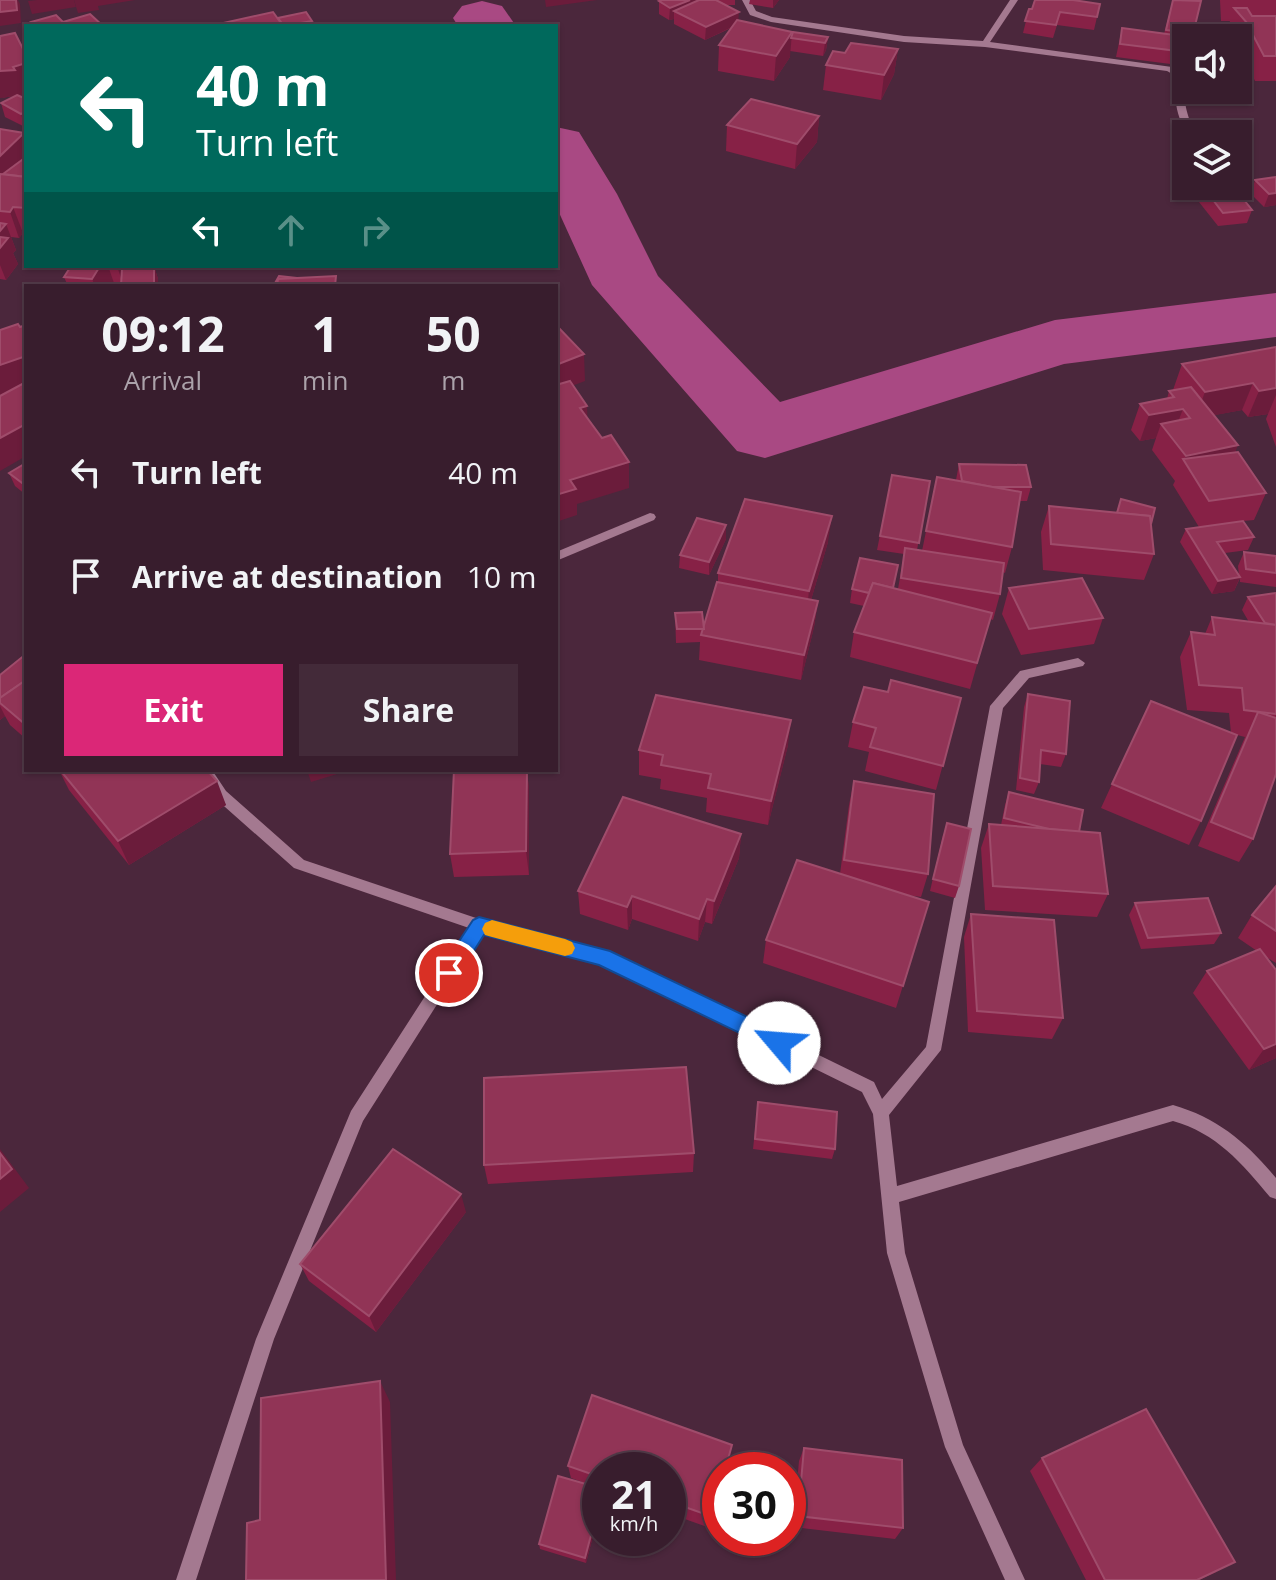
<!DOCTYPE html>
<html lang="en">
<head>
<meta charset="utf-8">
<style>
	body { margin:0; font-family:"Open Sans",sans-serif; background:#432a39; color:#f1f3f6; height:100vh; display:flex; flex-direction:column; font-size:30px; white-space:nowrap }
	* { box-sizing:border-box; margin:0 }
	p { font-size:26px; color:#aba2aa }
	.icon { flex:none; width:44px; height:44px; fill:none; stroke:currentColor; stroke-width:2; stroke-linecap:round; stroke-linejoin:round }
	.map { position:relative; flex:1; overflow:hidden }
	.panel { position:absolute; left:24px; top:284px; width:534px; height:488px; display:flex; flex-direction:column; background:#381d2d; border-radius:0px; box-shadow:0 2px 6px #0004,0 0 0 2px #523b49 }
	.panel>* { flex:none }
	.hud { position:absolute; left:24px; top:24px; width:534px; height:244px; border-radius:0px; box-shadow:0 2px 6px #0004,0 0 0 2px #523b49; background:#00695c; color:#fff; overflow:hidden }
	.tools { position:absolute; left:1172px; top:24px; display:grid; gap:16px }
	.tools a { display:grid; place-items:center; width:80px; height:80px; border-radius:0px; background:#381d2d; box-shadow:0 2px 6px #0004,0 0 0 2px #523b49; font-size:40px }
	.speed { position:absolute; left:582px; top:1452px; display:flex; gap:16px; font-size:40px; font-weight:700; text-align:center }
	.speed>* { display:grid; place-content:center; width:104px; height:104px; border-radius:50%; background:#381d2d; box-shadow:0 2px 6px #0004,0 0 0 2px #523b49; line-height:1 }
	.speed small { font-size:20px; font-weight:400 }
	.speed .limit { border:12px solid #d22; background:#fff; color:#111 }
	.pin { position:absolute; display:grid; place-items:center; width:68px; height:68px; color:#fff; margin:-34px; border:4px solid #fff; border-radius:50%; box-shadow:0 2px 8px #0007 }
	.me { position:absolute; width:88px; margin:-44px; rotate:297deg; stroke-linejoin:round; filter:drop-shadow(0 0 6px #0008) }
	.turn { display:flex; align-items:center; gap:28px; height:168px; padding:0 40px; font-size:36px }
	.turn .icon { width:104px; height:104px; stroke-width:2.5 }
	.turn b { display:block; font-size:56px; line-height:68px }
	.lanes { display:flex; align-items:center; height:76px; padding:0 40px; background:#0003; justify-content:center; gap:40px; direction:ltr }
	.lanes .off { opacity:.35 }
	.eta { display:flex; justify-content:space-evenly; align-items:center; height:136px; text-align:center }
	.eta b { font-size:48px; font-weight:700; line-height:56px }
	.action { display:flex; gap:16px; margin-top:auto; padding:16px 40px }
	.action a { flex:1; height:92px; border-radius:0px; background:#db2777; color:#fff; font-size:32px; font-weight:700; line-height:92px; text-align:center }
	.action a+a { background:#432a39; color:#f1f3f6 }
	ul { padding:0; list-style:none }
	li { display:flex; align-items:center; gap:24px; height:104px; padding:0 40px }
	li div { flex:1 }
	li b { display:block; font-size:30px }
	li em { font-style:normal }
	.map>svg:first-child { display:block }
</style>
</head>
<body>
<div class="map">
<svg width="1276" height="1580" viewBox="0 0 1276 1580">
	<rect width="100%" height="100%" fill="#4b273c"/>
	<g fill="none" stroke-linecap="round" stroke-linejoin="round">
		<g fill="#a94983" fill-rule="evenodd">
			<polygon points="482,1 502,6 516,26 458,26 453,18 462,6"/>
			<polygon points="556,127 579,132 617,194 658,276 780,402 1055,320 1276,293 1276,337 1064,364 765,458 737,451 592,285 556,206"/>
		</g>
		<g fill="#a47990" fill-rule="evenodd">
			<path d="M742 0H750L756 11 772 17 904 36 983 41 1010 0H1018L990 42 1172 67C1189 76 1183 86 1185 101 1186 112 1191 124 1195 134H1185C1182 124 1176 111 1176 101 1174 88 1182 79 1167 71L985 47 904 42 771 22 750 15Z"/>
			<polygon points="650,513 654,514 656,517 654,520 556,561 556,552"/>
			<path d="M1078 658 1085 663 1083 666 1029 678 1003 708 941 1050 889 1115 897 1186 1173 1105C1218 1118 1247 1143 1276 1178V1199L1270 1197C1242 1163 1216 1133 1173 1121L899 1202 905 1253 963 1445 1025 1580H1005L945 1447 887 1253 873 1114 862 1092 600 963 483 932 363 1121 274 1339 196 1580H176L256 1339 351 1111 469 928 294 868 216 799 197 770H212L226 791 304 860 479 919 608 952 874 1082 882 1099 926 1047 990 706 1020 671Z"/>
		</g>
	</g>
	<g fill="#872146">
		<polygon points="662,0 735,0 735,5 727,5 739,20 791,36 828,37 826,50 823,56 790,51 790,57 774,81 718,71 719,45 731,28 705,40 674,24 674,19 669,20 659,14 659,1"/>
		<polygon points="750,0 779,0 773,8 749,4"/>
		<polygon points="1173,0 1201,1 1192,37 1186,38 1186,66 1116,57 1122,28 1164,34"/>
		<polygon points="1220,0 1276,0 1276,81 1255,81 1245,60 1238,60 1238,38 1230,38 1226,33 1230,21 1221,21"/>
		<polygon points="1100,4 1094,30 1057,25 1053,38 1023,33 1029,9"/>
		<polygon points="898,49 894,74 881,100 823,90 826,65 845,53"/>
		<polygon points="22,92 23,95 19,96 25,127 5,117 1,103 15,96 0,98"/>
		<polygon points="819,116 817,142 795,169 726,151 727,125"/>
		<polygon points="0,129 24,133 26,140 26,233 23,233 19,238 11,237 16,250 13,253 18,264 6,280 0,279"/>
		<polygon points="1276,177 1276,205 1264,207 1251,194 1255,180"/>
		<polygon points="1204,188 1252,210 1247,223 1218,226 1199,202"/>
		<polygon points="71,266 134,266 126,266 127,269 154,266 158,279 158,286 121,286 121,284 114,283 112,286 68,286 64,277"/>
		<polygon points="1276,347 1276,447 1266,419 1268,414 1248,417 1242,410 1214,415 1236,452 1266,493 1254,520 1243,521 1254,537 1248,550 1225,553 1239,576 1238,566 1244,552 1276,556 1276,587 1240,582 1240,578 1234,591 1212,594 1180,542 1186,529 1199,527 1173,485 1175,481 1152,450 1156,438 1140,441 1131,430 1140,404 1167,399 1169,391 1173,390 1182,364"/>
		<polygon points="26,463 26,495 15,486 9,473"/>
		<polygon points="959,464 1031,487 1027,501 1020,501 1012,547 1005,573 1003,572 1000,594 993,620 990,619 970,689 850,657 854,632 864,606 850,603 852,589 893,588 898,589 904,554 877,550 892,475 930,481 917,550 922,551 937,477 956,480"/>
		<polygon points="1121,499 1151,524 1154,554 1144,580 1043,570 1041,532 1049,506 1116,513"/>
		<polygon points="726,525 726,539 709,575 679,568 680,555"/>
		<polygon points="828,542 811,600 818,601 814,627 801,680 699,660 700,642 676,643 675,613 703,627 718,582 718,573"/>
		<polygon points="1009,588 1103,618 1094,644 1021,655 1002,614"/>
		<polygon points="1276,593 1276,774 1253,839 1239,862 1198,846 1245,737 1237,735 1201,821 1189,845 1101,808 1112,784 1231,733 1229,713 1187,710 1180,657 1191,632 1205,634 1212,617 1249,622 1242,610 1248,597"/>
		<polygon points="26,654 26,739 10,725 5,716 0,720 0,675"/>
		<polygon points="888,692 961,698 936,790 865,771 869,752 848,747 853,722"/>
		<polygon points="1028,694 1066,754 1061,767 1040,764 1039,782 1034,794 1016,790 1024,707"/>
		<polygon points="788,745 768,825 706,812 707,798 660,789 661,779 639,775 639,750"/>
		<polygon points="59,770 207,770 226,805 129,865 69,790"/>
		<polygon points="527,770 529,790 529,875 454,877 450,854"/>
		<polygon points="854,781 928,874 921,897 907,895 929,902 896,1008 763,963 766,940 840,874 849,805"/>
		<polygon points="1009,792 1079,832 1108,894 1097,917 985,910 981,848 989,824 1001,825 1005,805"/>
		<polygon points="741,834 739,858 712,924 705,922 698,941 632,919 628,930 580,914 578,891"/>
		<polygon points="943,835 959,886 955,898 930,891"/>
		<polygon points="1276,886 1276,963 1266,957 1276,970 1276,1058 1249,1070 1193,993 1207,971 1257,951 1238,938 1252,915"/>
		<polygon points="1135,903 1221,933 1214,944 1141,949 1129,915"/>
		<polygon points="971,914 1063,1018 1052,1039 968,1032 964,937"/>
		<polygon points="758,1102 835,1149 832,1159 753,1149"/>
		<polygon points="694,1153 693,1172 488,1184 484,1165"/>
		<polygon points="466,1212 376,1332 309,1281 300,1264"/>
		<polygon points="592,1395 732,1445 726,1470 720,1470 720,1493 710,1528 668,1513 668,1470 600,1470 600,1509 586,1563 540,1549 539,1544 558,1476 596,1487 571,1478 568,1466"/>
		<polygon points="804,1448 903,1528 895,1539 793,1527 799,1461"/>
		<polygon points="1042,1458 1216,1572 1199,1580 1086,1580 1030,1471"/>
	</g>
	<g fill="#6b1c3b">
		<polygon points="16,0 18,0 20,4 21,23 0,26 0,12"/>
		<polygon points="37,0 74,0 76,7 32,14 28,1"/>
		<polygon points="74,0 135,0 98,6 99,10 78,13"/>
		<polygon points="545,0 597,0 546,7"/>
		<polygon points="690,0 701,0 674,11 674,19 669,20 670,8"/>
		<polygon points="773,0 779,0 773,8"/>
		<polygon points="739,12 738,24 705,40 706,27"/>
		<polygon points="312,21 313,26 287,26"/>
		<polygon points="792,32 790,57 774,81 776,56"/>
		<polygon points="828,37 826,50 823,56 825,43"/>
		<polygon points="898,49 894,74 881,100 884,75"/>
		<polygon points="26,63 26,91 22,92 23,95 0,98 0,71"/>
		<polygon points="26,111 26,126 25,127 21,114"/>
		<polygon points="819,116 817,142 795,169 797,144"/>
		<polygon points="24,133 26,140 26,165 0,191 0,156"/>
		<polygon points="1276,193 1276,205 1264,207 1269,194"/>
		<polygon points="13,207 23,233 19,238 10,212"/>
		<polygon points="6,224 16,250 13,253 18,264 6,280 0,265 0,231"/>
		<polygon points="100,266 108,266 114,283 112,286 95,286 92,279"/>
		<polygon points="117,266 126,266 128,273 123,284"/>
		<polygon points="154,266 158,279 158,286 155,286 154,283"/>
		<polygon points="584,354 585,381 556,392 556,365"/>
		<polygon points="26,356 26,386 0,396 0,365"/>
		<polygon points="1253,383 1242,410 1195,419 1205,392"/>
		<polygon points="1276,388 1276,395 1268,414 1248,417 1259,391"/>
		<polygon points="587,406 588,432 580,408"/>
		<polygon points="1183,409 1173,435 1161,424 1156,438 1140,441 1149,415"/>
		<polygon points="26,424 26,456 0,471 0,438"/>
		<polygon points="1238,445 1228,471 1184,461 1186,456"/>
		<polygon points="629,462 629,488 577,504 577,515 556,522 556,495 570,480"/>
		<polygon points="832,516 828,542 806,617 809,591"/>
		<polygon points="726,525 726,539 709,575 709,562"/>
		<polygon points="1240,577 1234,591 1212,594 1218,581"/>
		<polygon points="818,601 814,627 801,680 804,655"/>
		<polygon points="0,706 5,716 0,720"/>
		<polygon points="791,720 788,745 768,825 771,801"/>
		<polygon points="307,770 350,770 311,782"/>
		<polygon points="527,770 529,790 529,875 526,851"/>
		<polygon points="217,781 226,805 129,865 118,841"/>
		<polygon points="741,834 739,858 712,924 714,901"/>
		<polygon points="632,896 632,919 628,930 627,907"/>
		<polygon points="707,899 705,922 698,941 699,919"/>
		<polygon points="1276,1044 1276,1058 1249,1070 1264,1049"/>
		<polygon points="0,1149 29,1188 0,1212"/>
		<polygon points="461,1194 466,1212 376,1332 369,1316"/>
		<polygon points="380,1381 390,1402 396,1580 386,1580"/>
		<polygon points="600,1501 600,1509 586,1563 585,1558"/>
	</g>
	<g fill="#913456" stroke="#9f4c6b" stroke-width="2">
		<polygon points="0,0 16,0 17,10 0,12"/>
		<polygon points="662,0 690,0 670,8 659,1"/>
		<polygon points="699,0 716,0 739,12 706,27 674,11"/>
		<polygon points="1035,0 1073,0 1100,4 1097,17 1060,12 1056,25 1025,21 1029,9 1032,9"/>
		<polygon points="1173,0 1201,1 1193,34 1166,30"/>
		<polygon points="1234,8 1247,8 1252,16 1276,16 1276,56 1264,56 1253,35 1240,35 1234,24 1248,24"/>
		<polygon points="273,12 283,26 210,26"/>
		<polygon points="306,12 312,21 284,26 278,18"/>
		<polygon points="90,14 103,26 35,26 31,22 56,15 63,22"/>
		<polygon points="737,20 792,32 776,56 719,45"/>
		<polygon points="1122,28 1197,38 1186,38 1186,52 1120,44"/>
		<polygon points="793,32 828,37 825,43 791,38"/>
		<polygon points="15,33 24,51 26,50 26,63 13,67 15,70 0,71 0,36"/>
		<polygon points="851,43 898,49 884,75 826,65 833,51 845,53"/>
		<polygon points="17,95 26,99 26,111 21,114 1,103"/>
		<polygon points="751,99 819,116 797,144 727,125"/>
		<polygon points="0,129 24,133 0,156"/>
		<polygon points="26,157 26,177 3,174"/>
		<polygon points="0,174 26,177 26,208 13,207 10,212 0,211"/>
		<polygon points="1276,177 1276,193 1269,194 1255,180"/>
		<polygon points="1233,186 1252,210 1223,213 1204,188"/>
		<polygon points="0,223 6,224 0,231"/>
		<polygon points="0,237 8,238 0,248"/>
		<polygon points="71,266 100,266 92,279 64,277"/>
		<polygon points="154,266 154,283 121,286 122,269"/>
		<polygon points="279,276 297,278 278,279 277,286 274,285"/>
		<polygon points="336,276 335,286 277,286 278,279"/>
		<polygon points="18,324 20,327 26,325 26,356 0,365 0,330"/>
		<polygon points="556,325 584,354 556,365"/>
		<polygon points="1276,347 1276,388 1259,391 1253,383 1205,392 1182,364"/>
		<polygon points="570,381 587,406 580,408 602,438 611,435 629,462 570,480 576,489 556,495 556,385"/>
		<polygon points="26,382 26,424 0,438 0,396"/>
		<polygon points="1191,387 1238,445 1186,456 1161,424 1190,418 1183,409 1149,415 1140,404 1174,397 1169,391"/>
		<polygon points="1238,452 1266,493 1209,501 1183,459"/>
		<polygon points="26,463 26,486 9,473"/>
		<polygon points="959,464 1026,465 1031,487 992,487 962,481"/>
		<polygon points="892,475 930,481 919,543 880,536"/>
		<polygon points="937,477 1021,492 1012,547 926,531"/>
		<polygon points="745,499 832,516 809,591 718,573"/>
		<polygon points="1121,499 1155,508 1151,524 1150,516 1117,513"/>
		<polygon points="1049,506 1150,516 1154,554 1051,544"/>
		<polygon points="697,518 726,525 709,562 680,555"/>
		<polygon points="1243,521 1254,537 1217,542 1240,577 1218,581 1186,529"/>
		<polygon points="905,548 1004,563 1000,594 901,578"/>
		<polygon points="1244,552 1276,556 1276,573 1246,569"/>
		<polygon points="860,558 898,565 893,588 873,583 869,593 852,589"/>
		<polygon points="1082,578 1103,618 1029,629 1009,588"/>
		<polygon points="717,582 818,601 804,655 701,635"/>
		<polygon points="873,583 992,613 977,663 854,632"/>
		<polygon points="1276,593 1276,625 1265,623 1248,597"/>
		<polygon points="702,612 704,629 677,629 675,613"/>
		<polygon points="1212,617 1276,625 1276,714 1244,710 1242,688 1199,685 1191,632 1215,635"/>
		<polygon points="26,654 26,680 0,698 0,675"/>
		<polygon points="26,680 26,725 0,703 0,698"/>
		<polygon points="891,680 961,698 943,766 870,747 876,728 853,722 864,687 888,692"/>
		<polygon points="1028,694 1070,701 1066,754 1041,750 1039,782 1020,778"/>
		<polygon points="656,695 791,720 771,801 708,788 711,774 661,765 663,755 639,750"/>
		<polygon points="1151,701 1237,735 1201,821 1112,784"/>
		<polygon points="1258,712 1276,718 1276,774 1253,839 1211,822"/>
		<polygon points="60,770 207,770 217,781 118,841"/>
		<polygon points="454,770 527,770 526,851 450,854"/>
		<polygon points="854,781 934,794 928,874 844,860"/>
		<polygon points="1009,792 1083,810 1079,832 1049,829 1004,818"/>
		<polygon points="623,797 741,834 714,901 707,899 699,919 632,896 627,907 578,891"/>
		<polygon points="947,823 971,829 959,886 933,879"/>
		<polygon points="989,824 1100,833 1108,894 993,886"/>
		<polygon points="797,860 929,902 903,986 766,940"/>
		<polygon points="1276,886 1276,931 1252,915"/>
		<polygon points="1208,898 1221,933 1148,938 1135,903"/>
		<polygon points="971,914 1054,920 1063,1018 977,1011"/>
		<polygon points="1260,949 1276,970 1276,1044 1264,1049 1207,971"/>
		<polygon points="686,1067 694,1153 484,1165 484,1078"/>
		<polygon points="758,1102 837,1112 835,1149 755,1139"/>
		<polygon points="393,1149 461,1194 369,1316 300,1264"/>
		<polygon points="0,1153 12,1169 0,1179"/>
		<polygon points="380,1381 386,1580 246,1580 247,1523 260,1520 261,1398"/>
		<polygon points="592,1395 732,1445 725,1470 720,1470 720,1490 713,1517 668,1501 668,1470 600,1470 600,1477 568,1466"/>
		<polygon points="1146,1409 1235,1562 1197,1580 1105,1580 1042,1458"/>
		<polygon points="804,1448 902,1460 903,1528 798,1516"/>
		<polygon points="558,1476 600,1488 600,1501 585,1558 539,1544"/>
	</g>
	<polygon fill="#1a73e8" stroke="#114b97" stroke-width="2" points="479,917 610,951 787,1036 790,1043 787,1049 779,1052 599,965 484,935 456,979 449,982 442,979 439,973 442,967 473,920"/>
	<polygon fill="#f59e0b" points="492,920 565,939 572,942 575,948 572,954 565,956 492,937 485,935 482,929 485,923"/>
</svg>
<div class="tools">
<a><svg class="icon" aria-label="sound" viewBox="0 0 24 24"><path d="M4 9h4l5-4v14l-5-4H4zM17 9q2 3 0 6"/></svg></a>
<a><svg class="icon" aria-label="layers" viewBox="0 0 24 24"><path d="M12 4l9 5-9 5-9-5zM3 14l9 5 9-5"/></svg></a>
</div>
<div class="speed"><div>21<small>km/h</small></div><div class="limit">30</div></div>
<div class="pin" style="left:449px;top:973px;background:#d93025"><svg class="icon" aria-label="arrive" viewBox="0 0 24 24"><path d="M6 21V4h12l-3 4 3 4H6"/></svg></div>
<svg class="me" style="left:779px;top:1043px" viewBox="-20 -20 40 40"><circle r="19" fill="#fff"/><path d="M0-13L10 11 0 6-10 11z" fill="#1a73e8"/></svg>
<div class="hud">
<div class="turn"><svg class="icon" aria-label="left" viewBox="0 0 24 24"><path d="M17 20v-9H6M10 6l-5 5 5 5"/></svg><div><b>40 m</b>Turn left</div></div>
<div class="lanes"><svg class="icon" aria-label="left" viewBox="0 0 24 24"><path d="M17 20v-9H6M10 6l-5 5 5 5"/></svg><svg class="icon off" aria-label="ahead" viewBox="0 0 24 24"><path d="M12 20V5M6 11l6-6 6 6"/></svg><svg class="icon off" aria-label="right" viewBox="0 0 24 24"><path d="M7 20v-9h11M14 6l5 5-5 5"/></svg></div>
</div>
<section class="panel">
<div class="eta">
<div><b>09:12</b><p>Arrival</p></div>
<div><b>1</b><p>min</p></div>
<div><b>50</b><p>m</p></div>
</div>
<ul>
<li><svg class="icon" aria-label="left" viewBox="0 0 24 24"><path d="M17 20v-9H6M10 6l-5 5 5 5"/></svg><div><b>Turn left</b></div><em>40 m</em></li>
<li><svg class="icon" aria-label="arrive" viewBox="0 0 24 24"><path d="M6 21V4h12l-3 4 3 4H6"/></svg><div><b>Arrive at destination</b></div><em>10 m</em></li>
</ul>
<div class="action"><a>Exit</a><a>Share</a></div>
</section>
</div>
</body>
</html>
